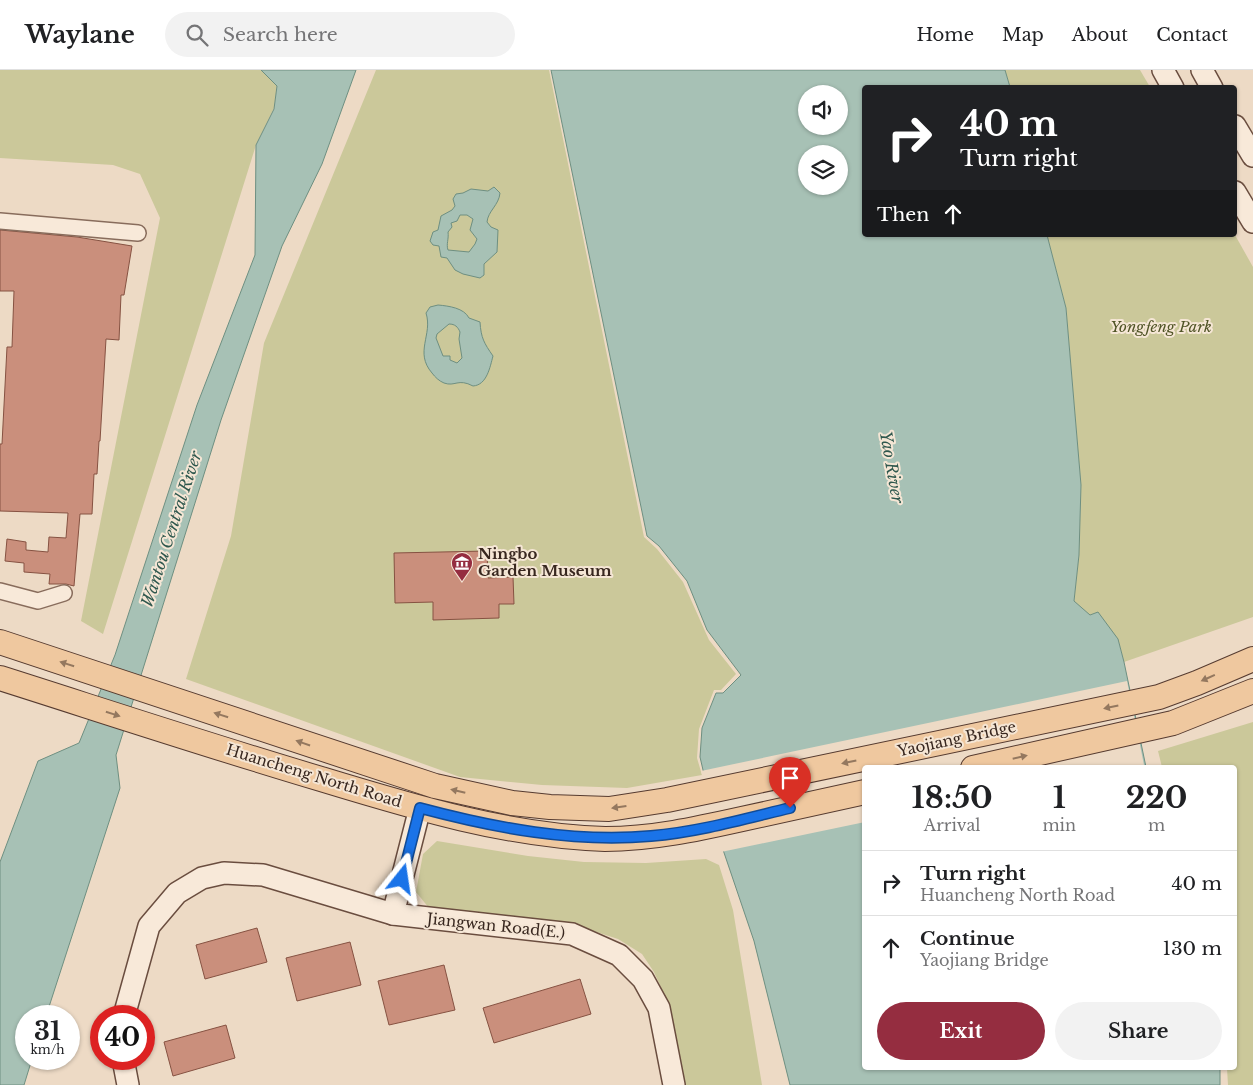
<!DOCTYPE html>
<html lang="en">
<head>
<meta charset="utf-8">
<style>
	body { margin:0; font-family:"Libre Baskerville",serif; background:#f2f2f2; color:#202124; height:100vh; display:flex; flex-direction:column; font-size:19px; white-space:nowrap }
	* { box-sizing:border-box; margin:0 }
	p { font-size:16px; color:#757577 }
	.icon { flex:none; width:28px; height:28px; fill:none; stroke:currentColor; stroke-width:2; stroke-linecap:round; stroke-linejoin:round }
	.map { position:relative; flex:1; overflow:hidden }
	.sheet { position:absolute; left:862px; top:695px; width:375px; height:305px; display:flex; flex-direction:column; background:#fff; border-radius:5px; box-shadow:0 1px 4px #0004 }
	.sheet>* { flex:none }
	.guide { position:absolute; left:862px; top:15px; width:375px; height:152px; border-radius:5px; box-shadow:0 1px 4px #0004; background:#202124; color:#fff; overflow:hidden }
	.controls { position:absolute; left:798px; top:15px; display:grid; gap:10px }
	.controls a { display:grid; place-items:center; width:50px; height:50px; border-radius:50%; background:#fff; box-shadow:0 1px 4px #0004; font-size:25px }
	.speed { position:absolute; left:15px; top:935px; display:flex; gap:10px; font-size:25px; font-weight:700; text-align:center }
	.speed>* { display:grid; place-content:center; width:65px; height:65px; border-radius:50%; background:#fff; box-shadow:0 1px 4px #0004; line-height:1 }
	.speed small { font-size:12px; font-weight:400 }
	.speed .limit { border:8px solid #d22; background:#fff; color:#111 }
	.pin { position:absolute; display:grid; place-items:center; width:42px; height:42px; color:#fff; margin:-51px -21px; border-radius:50% 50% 50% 0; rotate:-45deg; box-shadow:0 0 5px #0007 }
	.pin .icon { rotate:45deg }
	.me { position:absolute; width:55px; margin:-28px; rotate:15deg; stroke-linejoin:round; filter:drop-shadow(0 0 4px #0008) }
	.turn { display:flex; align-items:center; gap:18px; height:105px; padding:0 15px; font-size:22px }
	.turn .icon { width:65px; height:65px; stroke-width:2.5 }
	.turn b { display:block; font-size:35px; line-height:42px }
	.then { display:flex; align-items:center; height:48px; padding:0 15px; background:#0003; gap:10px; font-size:19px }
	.eta { display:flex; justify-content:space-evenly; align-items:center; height:85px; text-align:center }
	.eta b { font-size:30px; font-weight:800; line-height:35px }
	.button { display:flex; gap:10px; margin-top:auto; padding:10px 15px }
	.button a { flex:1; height:58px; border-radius:30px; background:#952d40; color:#fff; font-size:20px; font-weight:800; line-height:58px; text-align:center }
	.button a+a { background:#f2f2f2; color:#202124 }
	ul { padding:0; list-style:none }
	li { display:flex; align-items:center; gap:15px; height:65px; padding:0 15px; border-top:1px solid #e0e0e0 }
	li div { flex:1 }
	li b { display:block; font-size:19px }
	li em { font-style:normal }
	header { display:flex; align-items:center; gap:30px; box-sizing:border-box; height:70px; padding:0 25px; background:#fff; border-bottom:1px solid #e0e0e0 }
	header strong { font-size:24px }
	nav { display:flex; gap:28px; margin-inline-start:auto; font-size:18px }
	.search { width:350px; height:45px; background:#f2f2f2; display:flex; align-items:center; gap:12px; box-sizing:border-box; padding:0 18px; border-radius:28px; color:#757577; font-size:19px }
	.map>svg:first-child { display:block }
</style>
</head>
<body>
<header>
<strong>Waylane</strong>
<div class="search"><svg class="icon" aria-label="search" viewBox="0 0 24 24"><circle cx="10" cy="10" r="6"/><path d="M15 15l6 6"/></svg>Search here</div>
<nav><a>Home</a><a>Map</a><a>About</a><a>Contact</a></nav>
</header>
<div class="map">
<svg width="1253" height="1015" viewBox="0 0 1253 1015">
	<rect width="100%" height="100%" fill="#eddac5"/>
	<g fill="#cbc89a">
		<polygon points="0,0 261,0 277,16 274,38 256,75 103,564 81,551 160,148 140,104 113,95 0,88"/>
		<polygon points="376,0 549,0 644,467 657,479 683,512 709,570 736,604 721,620 714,620 699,659 697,688 702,705 627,718 542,715 460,707 186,609 231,466 264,273"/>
		<polygon points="1005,0 1140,0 1150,17 1010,17"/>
		<polygon points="1047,165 1235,165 1253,197 1253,547 1124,592 1118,569 1074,532 1079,485 1081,415 1066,238"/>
		<polygon points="1253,652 1253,1015 1228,1015 1227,998 1235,998 1236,976 1235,698 1162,697 1158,681"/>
		<polygon points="437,771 528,786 584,792 646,793 706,789 719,795 733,840 762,1015 684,1015 668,933 654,902 642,884 618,869 572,854 429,838 416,822 423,784"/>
	</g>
	<g fill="#a7c1b5" stroke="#6e8f81" fill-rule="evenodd">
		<polygon points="261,0 356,0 322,94 282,176 221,350 116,685 120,718 46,946 26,946 26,989 32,989 24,1015 0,1015 0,792 38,691 79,673 115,585 197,335 255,185 256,75 274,39 277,16"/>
		<path d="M551 0H1005L1010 17 865 18V165H1047L1066 238 1081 415 1079 485 1074 531 1090 545 1098 542 1118 569 1124 592 1146 697 865 698V998H1220V1015H790L754 871 718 765 700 687 702 658 716 623H723L741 605 707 560 687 511 659 476 647 466ZM806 24H839V56H806ZM806 84H839V116H806Z"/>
		<path d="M494 117 500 123C499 135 488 141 487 152L491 157 498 160 497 182 484 194V205L480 208 463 204 455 200 447 188 441 187 439 176 433 175 430 171 433 162 438 160 441 146 452 140 455 136 453 129 456 124 463 123 471 119 488 121ZM460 145H467L473 149 470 160 477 169 475 174 469 182 448 180C446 174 449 169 448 162L452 157 451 153 457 151Z"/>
		<path d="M438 235C449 236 464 238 469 248L480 252C481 268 484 273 493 286 490 297 487 315 473 316 458 308 455 317 444 313 439 311 435 307 432 303 414 282 433 265 426 243L430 237ZM449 254C455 254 458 257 460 262L459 269 462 288 457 293 450 290V286H443L436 268 437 264Z"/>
	</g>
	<polygon fill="#eddac5" points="1127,611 1144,695 1130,698 865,698 865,752 721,782 716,766 701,701"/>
	<g fill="#ca8f7c" stroke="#865242">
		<polygon points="0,160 77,167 132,176 124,225 121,225 119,270 106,269 100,371 99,371 97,404 94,404 92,444 80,444 74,516 66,514 49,514 50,504 24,502 24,493 5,491 7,469 26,472 26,480 48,482 49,467 66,468 68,443 0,441 0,374 2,374 7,277 12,277 14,221 0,221"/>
		<polygon points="487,481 488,508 513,507 514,534 499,534 499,548 433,550 433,532 395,533 394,483"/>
		<polygon points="257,858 267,892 205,909 196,875"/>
		<polygon points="350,872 361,915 297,931 286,888"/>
		<polygon points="444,895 455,940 389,955 378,911"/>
		<polygon points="580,909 591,944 494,973 483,938"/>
		<polygon points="226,955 235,988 173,1006 164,972"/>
	</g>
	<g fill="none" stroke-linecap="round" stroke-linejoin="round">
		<g stroke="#886c5c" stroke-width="18">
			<g id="street">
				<polyline points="0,151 138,163"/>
				<polyline points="0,521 38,531 64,523"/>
			</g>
		</g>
		<g stroke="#6a4d3f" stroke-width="24">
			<g id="secondary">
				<polyline points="1163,0 1173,18"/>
				<polyline points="1202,0 1212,18"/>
				<polyline points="1235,56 1253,86"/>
				<polyline points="1235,122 1253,152"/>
				<polyline points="420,738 393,844 572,864 619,885 643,909 659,938 674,1015"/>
				<polyline points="124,946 149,856 177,823 202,808 224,803 263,805 393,844"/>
				<polyline points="123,989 128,1015"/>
			</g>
		</g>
		<g stroke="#563b30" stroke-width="26">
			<g id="primary">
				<polyline points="0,572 435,716 512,733 550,737 609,739 667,730 1159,627 1197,613 1253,589"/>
				<path d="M0 608C107 642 213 677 321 709 413 737 508 766 605 769 652 769 697 759 742 749 783 740 824 731 865 722"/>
				<polyline points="973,698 1173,653 1253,621"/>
			</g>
		</g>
		<use href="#street" stroke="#f8e9d9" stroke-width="15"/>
		<use href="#secondary" stroke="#f8e9d9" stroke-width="21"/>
		<use href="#primary" stroke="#efc89f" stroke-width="24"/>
	</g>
	<defs><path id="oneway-solid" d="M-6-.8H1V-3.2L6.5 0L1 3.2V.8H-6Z" transform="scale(1.25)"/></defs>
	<g fill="#94785f">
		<use href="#oneway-solid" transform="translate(67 594) rotate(-162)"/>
		<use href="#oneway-solid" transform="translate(1208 608) rotate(156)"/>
		<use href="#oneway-solid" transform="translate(1111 637) rotate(168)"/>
		<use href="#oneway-solid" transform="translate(113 644) rotate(18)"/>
		<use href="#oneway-solid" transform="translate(221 645) rotate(-162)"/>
		<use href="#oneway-solid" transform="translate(303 673) rotate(-161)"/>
		<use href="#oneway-solid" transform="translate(1020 687) rotate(-13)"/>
		<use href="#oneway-solid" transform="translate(849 692) rotate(168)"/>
		<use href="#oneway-solid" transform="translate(458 721) rotate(-167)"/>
		<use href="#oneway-solid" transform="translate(619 737) rotate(172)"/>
	</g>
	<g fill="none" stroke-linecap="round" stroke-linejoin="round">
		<g stroke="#114b97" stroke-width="12">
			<path id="route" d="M402 809 420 738C495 758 574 773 651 766 698 762 744 749 790 738"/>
		</g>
		<use href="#route" stroke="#1a73e8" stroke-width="9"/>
	</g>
	<defs>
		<g id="museum-pin" transform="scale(1.125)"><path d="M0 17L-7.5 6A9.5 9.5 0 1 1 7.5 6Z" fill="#952d40" stroke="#f5e6d5"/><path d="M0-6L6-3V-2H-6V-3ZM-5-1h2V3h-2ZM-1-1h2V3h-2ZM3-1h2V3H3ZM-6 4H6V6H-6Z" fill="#fff"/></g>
	</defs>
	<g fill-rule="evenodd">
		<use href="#museum-pin" x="462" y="493"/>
	</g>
	<g text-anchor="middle" stroke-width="4" stroke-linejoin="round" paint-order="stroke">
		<g font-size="15" font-style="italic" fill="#505426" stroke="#f5e6d5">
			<text x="1161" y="262">Yongfeng Park</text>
		</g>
		<g font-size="15" font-weight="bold" fill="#38271f" stroke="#f5e6d5" text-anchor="start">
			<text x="478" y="489">Ningbo<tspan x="478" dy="17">Garden Museum</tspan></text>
		</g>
		<g font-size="15" fill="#38271f" stroke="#f5e6d5">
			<text transform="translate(957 669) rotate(-12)" y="5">Yaojiang Bridge</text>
			<text transform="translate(314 706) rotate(17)" y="5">Huancheng North Road</text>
			<text transform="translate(496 856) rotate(6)" y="5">Jiangwan Road(E.)</text>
		</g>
		<g font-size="16" font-style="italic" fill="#2f584e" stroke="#f5e6d5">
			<text transform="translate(892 397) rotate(80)" y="6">Yao River</text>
			<text transform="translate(171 459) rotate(-72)" y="6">Wantou Central River</text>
		</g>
	</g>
</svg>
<div class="controls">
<a><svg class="icon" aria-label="sound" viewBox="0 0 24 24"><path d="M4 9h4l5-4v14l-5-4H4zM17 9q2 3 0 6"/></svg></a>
<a><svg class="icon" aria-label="layers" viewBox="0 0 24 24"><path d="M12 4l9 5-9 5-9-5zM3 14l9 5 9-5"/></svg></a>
</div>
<div class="speed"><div>31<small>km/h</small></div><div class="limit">40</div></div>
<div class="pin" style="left:790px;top:738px;background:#d93025"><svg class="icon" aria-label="arrive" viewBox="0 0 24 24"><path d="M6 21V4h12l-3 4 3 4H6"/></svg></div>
<svg class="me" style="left:402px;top:809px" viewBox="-20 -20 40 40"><path d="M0-17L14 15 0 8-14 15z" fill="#1a73e8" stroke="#fff" stroke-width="4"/></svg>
<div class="guide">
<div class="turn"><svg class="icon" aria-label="right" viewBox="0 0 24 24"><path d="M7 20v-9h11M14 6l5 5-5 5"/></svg><div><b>40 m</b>Turn right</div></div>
<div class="then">Then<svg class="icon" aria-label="ahead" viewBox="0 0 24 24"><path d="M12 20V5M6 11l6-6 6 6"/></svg></div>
</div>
<section class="sheet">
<div class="eta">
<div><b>18:50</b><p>Arrival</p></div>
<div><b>1</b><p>min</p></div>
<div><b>220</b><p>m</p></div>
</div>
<ul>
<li><svg class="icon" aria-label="right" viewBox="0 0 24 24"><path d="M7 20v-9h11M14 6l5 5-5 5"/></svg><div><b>Turn right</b><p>Huancheng North Road</p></div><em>40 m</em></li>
<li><svg class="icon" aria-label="ahead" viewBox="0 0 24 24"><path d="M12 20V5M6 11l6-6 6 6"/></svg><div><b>Continue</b><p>Yaojiang Bridge</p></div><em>130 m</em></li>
</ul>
<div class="button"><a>Exit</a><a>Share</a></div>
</section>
</div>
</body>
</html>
